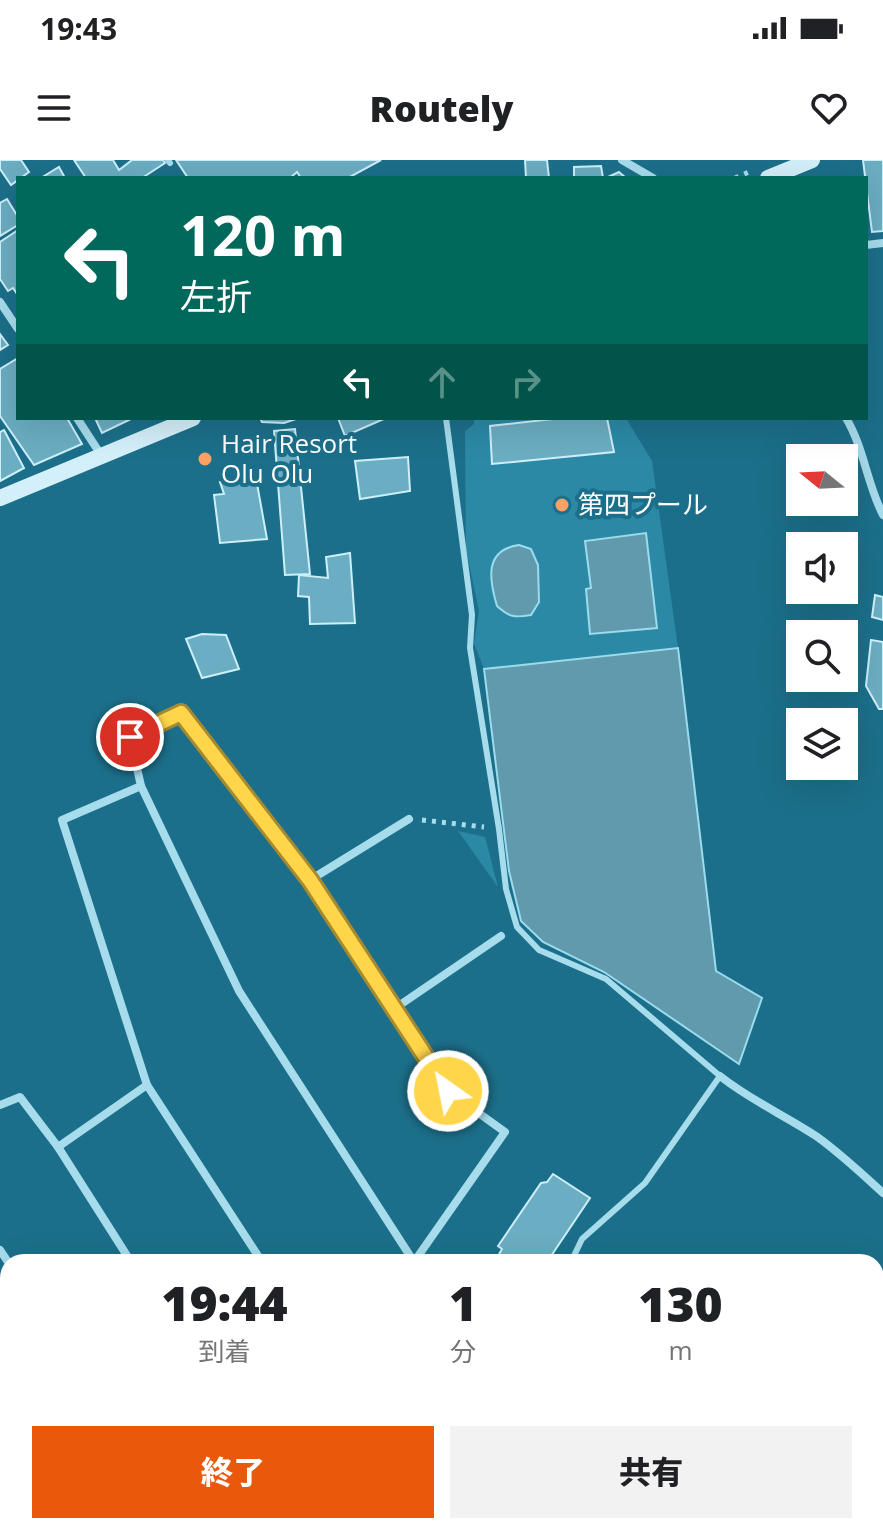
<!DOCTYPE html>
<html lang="ja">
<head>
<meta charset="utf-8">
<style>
	body { margin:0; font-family:"Open Sans","Noto Sans JP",sans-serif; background:#f2f2f2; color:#202124; height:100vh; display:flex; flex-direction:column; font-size:30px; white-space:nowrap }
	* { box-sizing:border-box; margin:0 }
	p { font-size:26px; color:#757577 }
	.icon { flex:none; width:44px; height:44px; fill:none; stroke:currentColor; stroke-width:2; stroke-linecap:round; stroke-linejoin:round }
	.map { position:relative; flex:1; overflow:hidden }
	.drawer { position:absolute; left:0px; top:1094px; width:884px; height:280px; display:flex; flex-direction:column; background:#fff; border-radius:24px 24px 0 0; box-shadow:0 8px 32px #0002 }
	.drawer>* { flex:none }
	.hud { position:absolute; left:16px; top:16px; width:852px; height:244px; border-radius:0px; box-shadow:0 8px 32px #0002; background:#00695c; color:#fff; overflow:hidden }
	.needle { width:52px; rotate:288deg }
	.buttons { position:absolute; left:786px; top:284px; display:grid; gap:16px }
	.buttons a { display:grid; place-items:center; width:72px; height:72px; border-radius:0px; background:#fff; box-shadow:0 8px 32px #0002; font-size:40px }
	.pin { position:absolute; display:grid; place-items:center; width:68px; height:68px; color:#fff; margin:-34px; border:4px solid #fff; border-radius:50%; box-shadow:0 2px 8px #0007 }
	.me { position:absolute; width:88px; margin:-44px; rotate:327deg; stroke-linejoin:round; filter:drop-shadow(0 0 6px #0008) }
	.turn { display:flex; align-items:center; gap:28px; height:168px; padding:0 32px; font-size:36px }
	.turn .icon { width:104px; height:104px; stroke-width:2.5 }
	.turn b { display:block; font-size:56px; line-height:68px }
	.lanes { display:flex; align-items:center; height:76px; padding:0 32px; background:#0003; justify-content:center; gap:40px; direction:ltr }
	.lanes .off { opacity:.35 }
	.eta { display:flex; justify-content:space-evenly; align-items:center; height:136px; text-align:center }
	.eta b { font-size:48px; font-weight:800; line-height:56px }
	.primary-button { display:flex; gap:16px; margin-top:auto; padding:16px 32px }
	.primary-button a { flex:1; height:92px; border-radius:0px; background:#ea580c; color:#fff; font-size:32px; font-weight:800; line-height:92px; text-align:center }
	.primary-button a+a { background:#f2f2f2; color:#202124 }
	.status { display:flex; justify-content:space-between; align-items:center; height:56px; padding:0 40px; background:#fff; direction:ltr }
	.status svg { height:22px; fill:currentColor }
	header { display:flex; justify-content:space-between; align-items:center; height:104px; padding:0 32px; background:#fff; font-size:36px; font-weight:800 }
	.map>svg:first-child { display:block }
</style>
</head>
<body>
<div class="status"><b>19:43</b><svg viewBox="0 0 49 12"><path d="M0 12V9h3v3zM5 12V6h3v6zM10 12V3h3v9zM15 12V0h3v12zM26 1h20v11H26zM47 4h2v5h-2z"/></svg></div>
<header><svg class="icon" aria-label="menu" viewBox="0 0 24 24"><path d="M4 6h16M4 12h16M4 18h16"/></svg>Routely<svg class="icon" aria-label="heart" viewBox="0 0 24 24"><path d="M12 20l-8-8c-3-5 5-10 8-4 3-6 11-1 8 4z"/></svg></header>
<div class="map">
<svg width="883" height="1374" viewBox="0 0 883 1374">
	<rect width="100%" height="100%" fill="#1c6f8a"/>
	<g fill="#2c89a6">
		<polygon points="474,258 626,258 652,301 678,488 484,509 474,483 479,451 466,389 465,271 474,264"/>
		<polygon points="458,671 485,677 498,727"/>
	</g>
	<g fill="#619aac" stroke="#9adcee" stroke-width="2">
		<polygon points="646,373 657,468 590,474 586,429 591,428 585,381"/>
		<path d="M519 385 531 389 538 405 539 442 531 455C515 458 509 457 497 446 489 419 484 390 519 385Z"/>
		<polygon points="678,488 716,811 762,838 739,904 604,812 543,782 521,761 509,711 484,509"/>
	</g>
	<g fill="#6badc2" stroke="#cceff9" stroke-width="2">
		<polygon points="0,0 21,0 29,12 11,25 0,9"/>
		<polygon points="74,0 113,0 119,10 132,0 163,0 165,3 142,18 86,18"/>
		<polygon points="176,0 381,0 348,18 301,18 297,12 290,18 188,18"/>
		<polygon points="525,0 547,0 549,18 526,18"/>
		<polygon points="863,0 883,0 883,71 872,72"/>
		<polygon points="601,6 603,18 574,18 574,7"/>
		<polygon points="59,7 65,18 41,18"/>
		<polygon points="619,12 626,18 608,18 608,17"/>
		<polygon points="7,39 18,57 18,65 0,76 0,43"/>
		<polygon points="18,70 18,133 17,134 13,128 8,131 0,119 0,82"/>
		<polygon points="0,174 8,185 0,190"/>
		<polygon points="18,198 18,258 67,258 82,284 34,305 0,256 0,209"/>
		<polygon points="95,258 133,258 102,273"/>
		<polygon points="260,258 299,258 284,263 262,262"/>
		<polygon points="338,258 386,258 345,276"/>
		<polygon points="562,258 607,258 614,292 492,304 490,266"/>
		<polygon points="295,269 310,414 285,415 274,271"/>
		<polygon points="4,270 24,308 0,321 0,272"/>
		<polygon points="408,297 410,331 360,339 355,301"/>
		<polygon points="256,318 267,379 220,383 214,335 224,334 220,322"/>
		<polygon points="350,393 355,463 310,464 309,437 298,436 299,415 328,418 326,397"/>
		<polygon points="875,435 883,437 883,460 872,457"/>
		<polygon points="202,474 226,475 239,509 202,518 186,479"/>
		<polygon points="871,480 883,482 883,549 879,549 866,526"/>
		<polygon points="553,1014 590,1038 547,1102 503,1102 497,1098 502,1089 498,1086 541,1023 547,1022"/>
		<polygon points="883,1128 883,1168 882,1170 876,1168 876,1134 880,1135"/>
		<polygon points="883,1340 883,1374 865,1374 862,1366 876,1366 876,1355 882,1352 878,1343"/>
		<polygon points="480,1366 528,1366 523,1374 475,1374"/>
		<polygon points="608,1366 635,1366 628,1374 617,1374"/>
		<polygon points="789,1366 793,1374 763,1374 786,1366"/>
		<polygon points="839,1366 843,1374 809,1374 805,1367"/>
	</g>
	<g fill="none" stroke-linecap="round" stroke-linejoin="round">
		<g stroke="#a7dcec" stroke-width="5" stroke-dasharray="4 6" stroke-linecap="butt">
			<polyline points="735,18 749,12"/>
			<polyline points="422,660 484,667"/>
		</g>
		<g stroke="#a7dcec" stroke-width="6">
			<polyline points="168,0 170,3"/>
			<polyline points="446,258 472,455 470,488 499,669 506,729 517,767 539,790 606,819 720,916 645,1023 582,1079 571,1102"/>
		</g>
		<g stroke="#a7dcec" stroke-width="8">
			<polyline points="622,0 653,18"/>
			<polyline points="866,85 883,83"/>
			<polyline points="0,142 18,169"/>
			<polyline points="77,258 101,295"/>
			<path d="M846 258C864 288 867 324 883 355"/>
			<polyline points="141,626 239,831 414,1102"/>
			<polyline points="310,720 409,659"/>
			<polyline points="394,849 501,776"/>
			<path d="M720 916C750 940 784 955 816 976 840 993 861 1013 883 1033"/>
			<polyline points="0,945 20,937 58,987 131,1102"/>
			<polyline points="58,987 147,925"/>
			<polyline points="0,1090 8,1102"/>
			<polyline points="262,1102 147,925 62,660 141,626 130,577 181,553 310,720 448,931 505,972 414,1102"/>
			<polyline points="0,1281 8,1291"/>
			<polyline points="70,1366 77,1374"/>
			<polyline points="347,1374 352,1366"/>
		</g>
		<g stroke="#a7dcec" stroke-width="14">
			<polyline points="876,1329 883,1327"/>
			<polyline points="708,1374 738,1366"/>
		</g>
		<g stroke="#d3eff9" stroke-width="16">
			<polyline points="768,18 812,0"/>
			<polyline points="0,338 193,258"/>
		</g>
		<g stroke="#fff" stroke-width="9">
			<g id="rail">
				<polyline points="0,1324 8,1333"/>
				<polyline points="0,1347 8,1356"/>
				<polyline points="17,1366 24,1374"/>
				<polyline points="37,1366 44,1374"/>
			</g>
		</g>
		<use href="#rail" stroke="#1c6f8a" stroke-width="6" stroke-dasharray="18" stroke-linecap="butt"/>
	</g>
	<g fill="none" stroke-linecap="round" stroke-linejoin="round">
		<g stroke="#a68a30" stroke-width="20">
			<polyline id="route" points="130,577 181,553 310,720 448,931"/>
		</g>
		<use href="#route" stroke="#ffd54a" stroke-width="14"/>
	</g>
	<g fill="#fda165" stroke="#1c6f8a" stroke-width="3">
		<circle cx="205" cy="299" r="8"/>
		<circle cx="562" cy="345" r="8"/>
	</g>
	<g text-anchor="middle" stroke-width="8" stroke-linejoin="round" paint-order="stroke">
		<g font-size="26" fill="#fff" stroke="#1c6f8a" text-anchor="start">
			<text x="221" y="293">Hair Resort<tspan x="221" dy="30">Olu Olu</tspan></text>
			<text x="578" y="354">第四プール</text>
		</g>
	</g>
</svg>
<div class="buttons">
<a><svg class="needle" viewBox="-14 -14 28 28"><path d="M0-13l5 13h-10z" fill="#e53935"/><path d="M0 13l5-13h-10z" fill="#757577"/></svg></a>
<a><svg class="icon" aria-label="sound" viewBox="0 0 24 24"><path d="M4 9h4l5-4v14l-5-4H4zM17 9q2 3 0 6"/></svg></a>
<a><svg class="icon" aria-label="search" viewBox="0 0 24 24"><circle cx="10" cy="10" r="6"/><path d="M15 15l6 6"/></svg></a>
<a><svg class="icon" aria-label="layers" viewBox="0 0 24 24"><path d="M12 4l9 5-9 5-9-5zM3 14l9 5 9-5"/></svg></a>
</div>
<div class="pin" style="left:130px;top:577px;background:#d93025"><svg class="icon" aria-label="arrive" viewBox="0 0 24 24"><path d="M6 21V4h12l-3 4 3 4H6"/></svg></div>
<svg class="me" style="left:448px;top:931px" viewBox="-20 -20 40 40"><circle r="17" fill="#ffd54a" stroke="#fff" stroke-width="3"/><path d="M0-11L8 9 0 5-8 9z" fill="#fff"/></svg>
<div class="hud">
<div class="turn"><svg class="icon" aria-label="left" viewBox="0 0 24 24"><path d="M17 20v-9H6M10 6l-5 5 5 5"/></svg><div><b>120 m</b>左折</div></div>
<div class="lanes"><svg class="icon" aria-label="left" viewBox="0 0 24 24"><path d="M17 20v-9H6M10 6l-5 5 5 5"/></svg><svg class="icon off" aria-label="ahead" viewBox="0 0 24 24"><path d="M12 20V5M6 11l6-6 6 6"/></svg><svg class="icon off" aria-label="right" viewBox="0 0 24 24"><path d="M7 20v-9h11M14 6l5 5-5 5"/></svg></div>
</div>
<section class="drawer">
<div class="eta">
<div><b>19:44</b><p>到着</p></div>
<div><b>1</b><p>分</p></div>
<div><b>130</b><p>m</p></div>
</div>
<div class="primary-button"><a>終了</a><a>共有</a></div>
</section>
</div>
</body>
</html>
